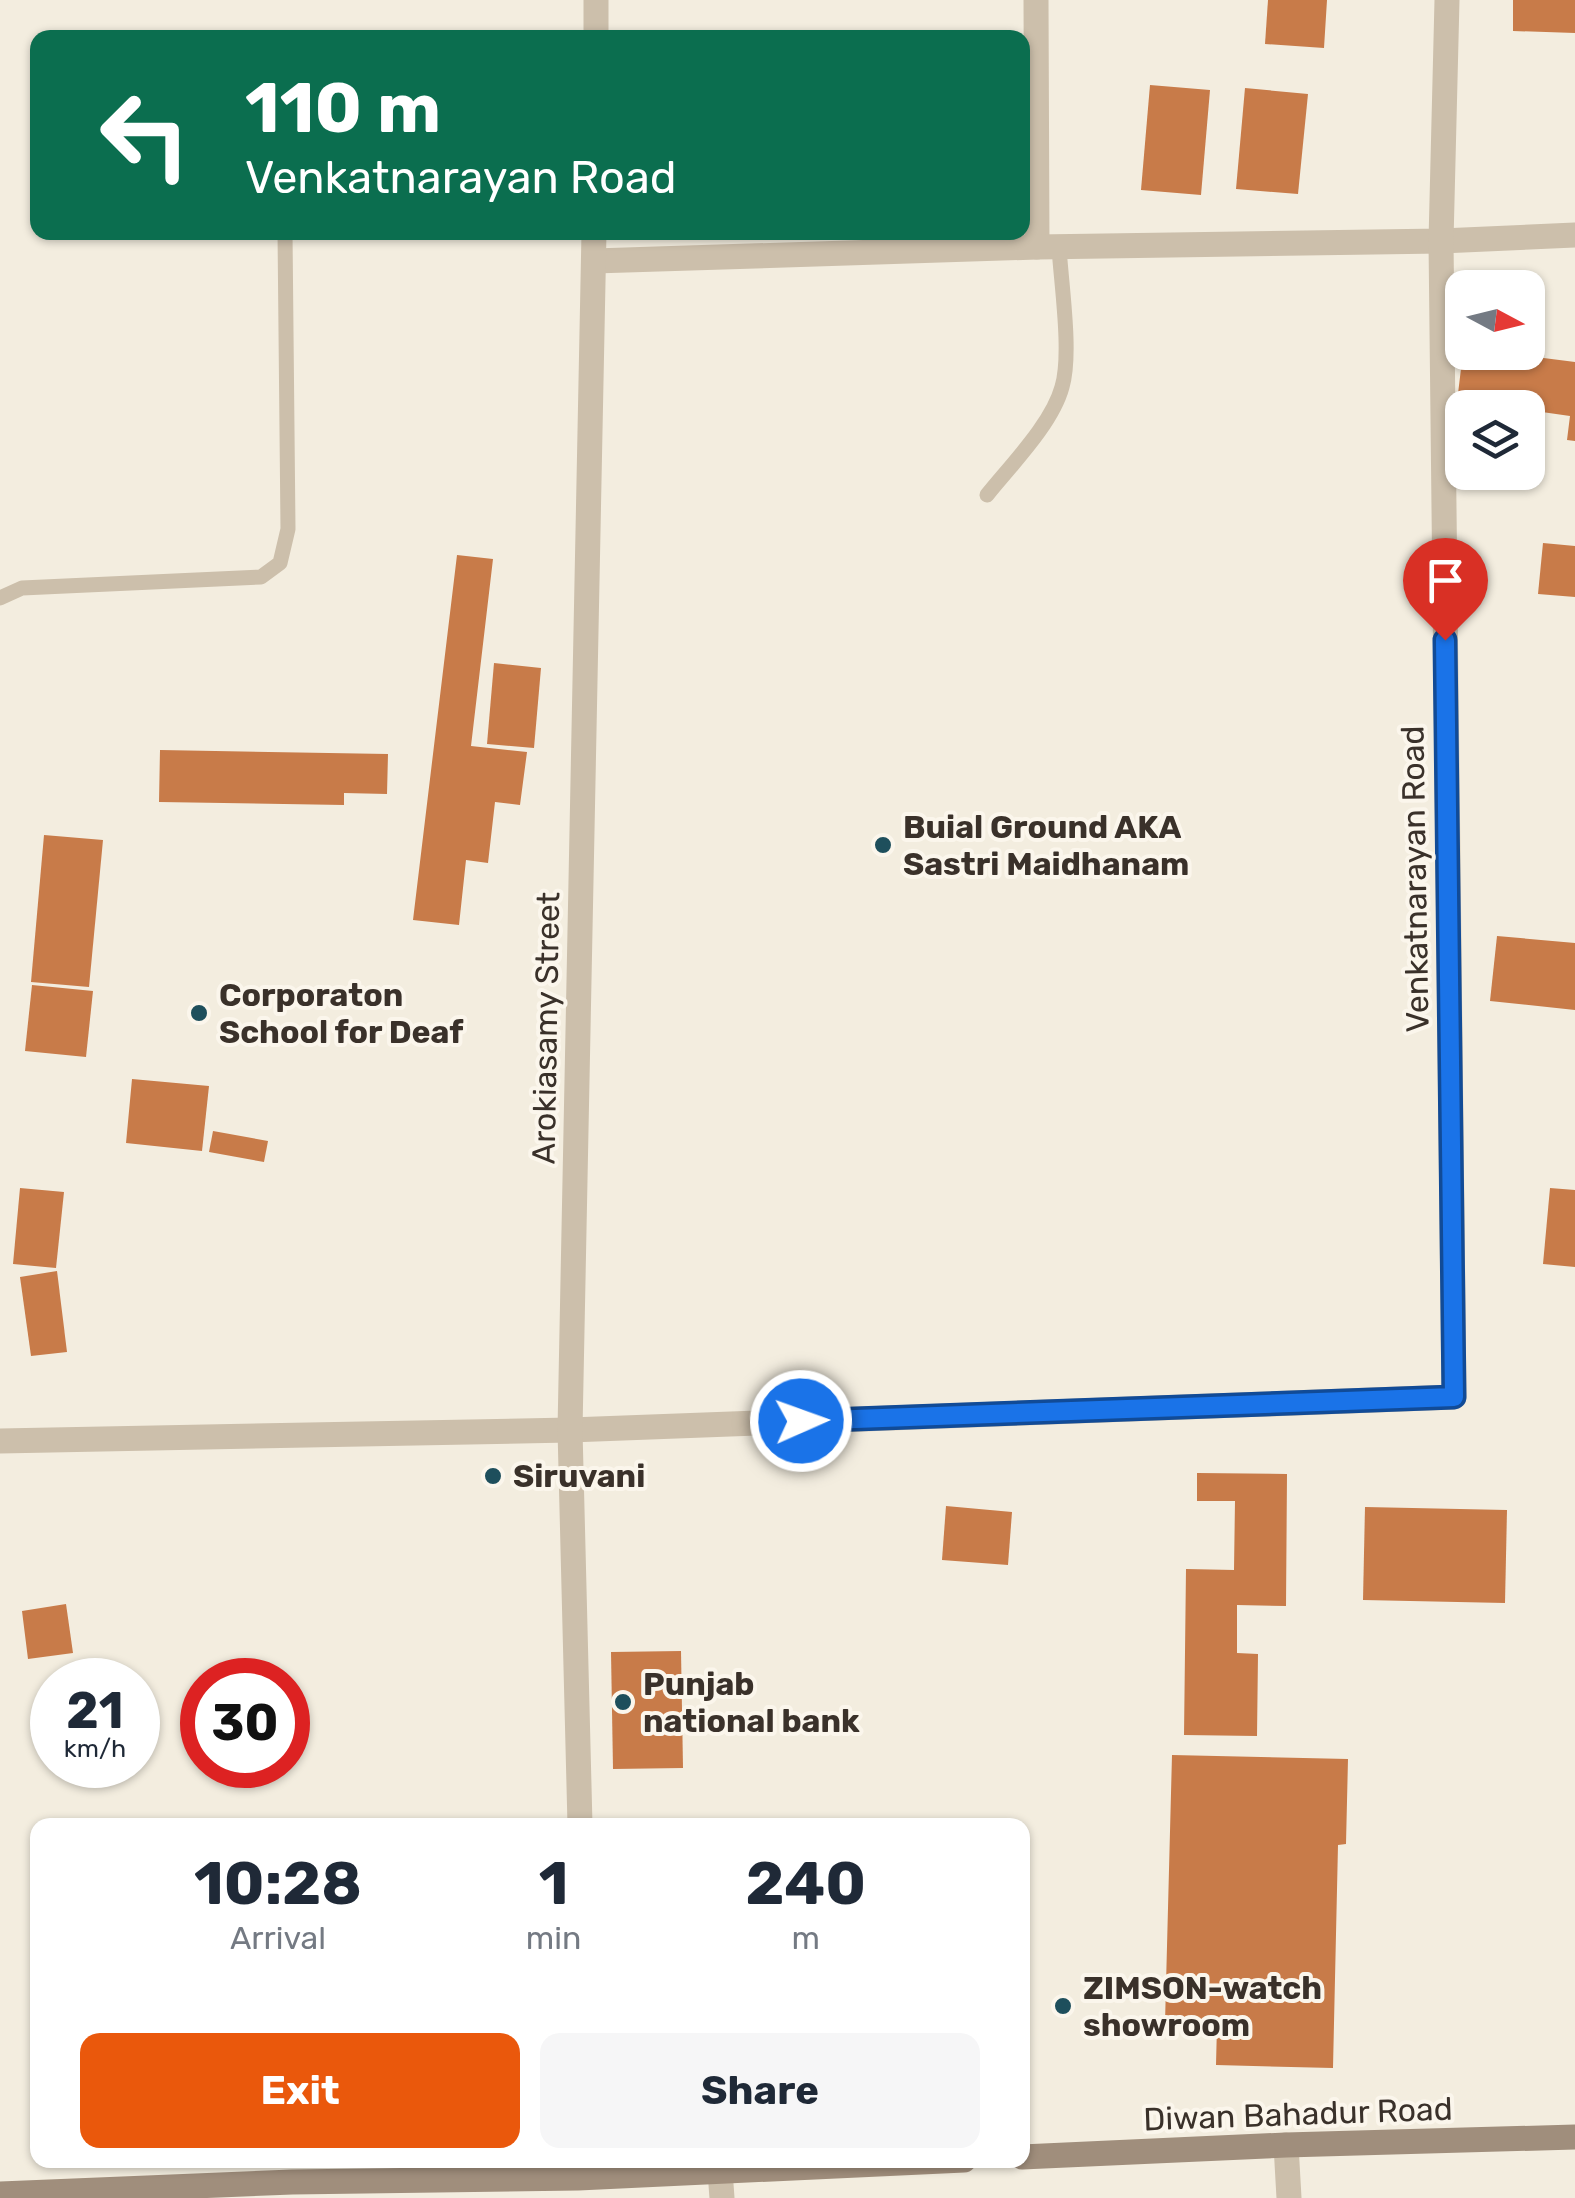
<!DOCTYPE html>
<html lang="en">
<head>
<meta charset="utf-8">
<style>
	body { margin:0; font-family:Rubik,sans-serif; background:#f6f6f7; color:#1f2937; height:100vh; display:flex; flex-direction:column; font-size:38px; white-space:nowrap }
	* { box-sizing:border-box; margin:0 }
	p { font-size:32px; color:#747a83 }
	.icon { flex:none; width:55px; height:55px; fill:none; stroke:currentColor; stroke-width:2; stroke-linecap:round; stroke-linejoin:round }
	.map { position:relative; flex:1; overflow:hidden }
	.drawer { position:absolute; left:30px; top:1818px; width:1000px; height:350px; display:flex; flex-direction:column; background:#fff; border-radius:20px; box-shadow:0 2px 8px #0004 }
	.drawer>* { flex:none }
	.banner { position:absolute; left:30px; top:30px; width:1000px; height:210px; border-radius:20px; box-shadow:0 2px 8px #0004; background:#0b6e4f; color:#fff; overflow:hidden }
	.needle { width:65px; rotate:97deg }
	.controls { position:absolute; left:1445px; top:270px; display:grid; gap:20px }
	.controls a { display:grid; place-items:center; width:100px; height:100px; border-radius:20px; background:#fff; box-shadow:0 2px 8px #0004; font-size:50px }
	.speed { position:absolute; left:30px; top:1658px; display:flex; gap:20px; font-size:50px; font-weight:700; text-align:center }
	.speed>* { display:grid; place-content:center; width:130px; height:130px; border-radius:50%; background:#fff; box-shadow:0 2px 8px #0004; line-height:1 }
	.speed small { font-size:25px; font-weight:400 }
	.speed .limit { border:15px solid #d22; background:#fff; color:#111 }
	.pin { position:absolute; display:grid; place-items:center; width:85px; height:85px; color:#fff; margin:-102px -42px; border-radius:50% 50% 50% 0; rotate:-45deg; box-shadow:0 0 10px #0007 }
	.pin .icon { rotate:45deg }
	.me { position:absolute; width:110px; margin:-55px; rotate:88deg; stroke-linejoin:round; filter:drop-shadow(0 0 8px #0008) }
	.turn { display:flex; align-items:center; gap:35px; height:210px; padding:0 50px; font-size:45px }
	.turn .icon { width:130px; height:130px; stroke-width:2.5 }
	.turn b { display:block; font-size:70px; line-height:85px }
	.eta { display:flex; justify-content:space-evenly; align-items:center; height:170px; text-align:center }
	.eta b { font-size:60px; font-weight:700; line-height:70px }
	.action { display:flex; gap:20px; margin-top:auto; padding:20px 50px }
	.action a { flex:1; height:115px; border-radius:20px; background:#ea580c; color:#fff; font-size:40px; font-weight:700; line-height:115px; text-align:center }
	.action a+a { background:#f6f6f7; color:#1f2937 }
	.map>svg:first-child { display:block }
</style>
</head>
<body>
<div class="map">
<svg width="1575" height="2198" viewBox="0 0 1575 2198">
	<rect width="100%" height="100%" fill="#f3eddf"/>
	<g fill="#c87b49">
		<polygon points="1268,0 1327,0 1324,48 1265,44"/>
		<polygon points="1513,0 1575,0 1575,33 1513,31"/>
		<polygon points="1150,85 1210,90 1201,195 1141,190"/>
		<polygon points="1245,88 1308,94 1298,194 1236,189"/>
		<polygon points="1463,352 1496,352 1575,362 1575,441 1567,440 1570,416 1528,410 1528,408 1457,402"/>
		<polygon points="1543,543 1575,546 1575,597 1538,594"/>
		<polygon points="457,555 493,559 471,746 527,752 520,805 495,802 488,863 466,860 459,925 413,920"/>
		<polygon points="494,663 541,668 534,748 487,744"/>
		<polygon points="160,750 388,754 387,794 344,793 344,805 159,802"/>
		<polygon points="44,835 103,840 89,987 31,982"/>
		<polygon points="1497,936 1575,943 1575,1010 1490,1001"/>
		<polygon points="32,985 93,991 86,1057 25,1051"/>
		<polygon points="132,1079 209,1086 202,1151 126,1143"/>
		<polygon points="213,1131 268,1141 264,1162 209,1152"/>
		<polygon points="20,1188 64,1192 56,1268 13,1264"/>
		<polygon points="1550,1188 1575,1190 1575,1267 1543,1264"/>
		<polygon points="57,1271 67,1352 31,1356 20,1277"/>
		<polygon points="1197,1473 1287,1474 1286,1606 1237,1605 1237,1653 1258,1654 1257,1736 1184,1735 1186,1569 1234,1570 1235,1501 1197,1501"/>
		<polygon points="946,1506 1012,1512 1008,1565 942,1560"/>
		<polygon points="1365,1507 1507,1510 1505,1603 1363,1600"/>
		<polygon points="66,1604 73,1653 28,1659 22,1611"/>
		<polygon points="681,1651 683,1768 613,1769 611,1652"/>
		<polygon points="1172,1755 1348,1759 1346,1844 1338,1845 1333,2068 1216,2065 1217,2025 1165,2023"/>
	</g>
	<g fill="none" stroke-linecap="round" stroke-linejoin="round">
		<g stroke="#ccbfab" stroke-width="15">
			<path d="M987 495C1011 465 1052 424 1062 387 1072 354 1061 283 1059 247"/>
			<polyline points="0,598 22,588 261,577 280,563 288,529 285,232"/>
		</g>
		<g stroke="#ccbfab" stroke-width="25">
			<polyline points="1036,0 1037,247"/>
			<polyline points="596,38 596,0"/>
			<polyline points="594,261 1037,247 1441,241 1575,235"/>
			<polyline points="0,1441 570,1430 1454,1397 1441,241 1447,0"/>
			<polyline points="580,1825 570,1430 594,232"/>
			<polyline points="1286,2145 1289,2198"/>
			<polyline points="720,2171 722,2198"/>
		</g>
		<g stroke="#a08e7c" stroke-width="25">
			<polyline points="1022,2157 1286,2145 1575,2137"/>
			<polyline points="0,2194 292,2182 578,2178 964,2160"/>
		</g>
	</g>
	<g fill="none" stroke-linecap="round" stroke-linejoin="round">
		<g stroke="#114b97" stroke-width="25">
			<polyline id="route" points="801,1421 1454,1397 1445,640"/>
		</g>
		<use href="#route" stroke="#1a73e8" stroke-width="18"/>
	</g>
	<g fill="#1e4f5c" stroke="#fbf6ec" stroke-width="4">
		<circle cx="883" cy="845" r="10"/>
		<circle cx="199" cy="1013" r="10"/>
		<circle cx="493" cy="1476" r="10"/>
		<circle cx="623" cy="1702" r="10"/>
		<circle cx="1063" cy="2006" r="10"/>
	</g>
	<g text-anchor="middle" stroke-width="8" stroke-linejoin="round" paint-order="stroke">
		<g font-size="32" font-weight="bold" fill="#3a312a" stroke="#fbf6ec" text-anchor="start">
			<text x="903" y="838">Buial Ground AKA<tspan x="903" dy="37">Sastri Maidhanam</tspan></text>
			<text x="219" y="1006">Corporaton<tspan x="219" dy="37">School for Deaf</tspan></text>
			<text x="513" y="1487">Siruvani</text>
			<text x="643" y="1695">Punjab<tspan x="643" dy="37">national bank</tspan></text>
			<text x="1083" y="1999">ZIMSON-watch<tspan x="1083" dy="37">showroom</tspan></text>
		</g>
		<g font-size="32" fill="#3a312a" stroke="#fbf6ec">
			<text transform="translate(1415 879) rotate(-91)" y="11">Venkatnarayan Road</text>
			<text transform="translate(546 1028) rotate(-89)" y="11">Arokiasamy Street</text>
			<text transform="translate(1298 2114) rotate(-2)" y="11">Diwan Bahadur Road</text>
		</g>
	</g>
</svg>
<div class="controls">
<a><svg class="needle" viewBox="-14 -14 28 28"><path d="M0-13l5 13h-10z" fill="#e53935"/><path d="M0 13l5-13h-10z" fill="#747a83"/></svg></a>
<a><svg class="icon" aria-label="layers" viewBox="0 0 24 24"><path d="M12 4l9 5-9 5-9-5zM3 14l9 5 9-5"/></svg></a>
</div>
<div class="speed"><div>21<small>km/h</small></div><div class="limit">30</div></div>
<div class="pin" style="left:1445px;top:640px;background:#d93025"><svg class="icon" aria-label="arrive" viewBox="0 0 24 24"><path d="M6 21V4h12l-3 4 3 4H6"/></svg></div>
<svg class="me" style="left:801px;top:1421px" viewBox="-20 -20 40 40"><circle r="17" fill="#1a73e8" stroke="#fff" stroke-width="3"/><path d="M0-11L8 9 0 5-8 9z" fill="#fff"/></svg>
<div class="banner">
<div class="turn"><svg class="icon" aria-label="left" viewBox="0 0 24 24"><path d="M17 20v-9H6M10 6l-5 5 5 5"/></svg><div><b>110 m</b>Venkatnarayan Road</div></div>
</div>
<section class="drawer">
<div class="eta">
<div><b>10:28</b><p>Arrival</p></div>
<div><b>1</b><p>min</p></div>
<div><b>240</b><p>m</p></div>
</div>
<div class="action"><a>Exit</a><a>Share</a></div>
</section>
</div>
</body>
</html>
